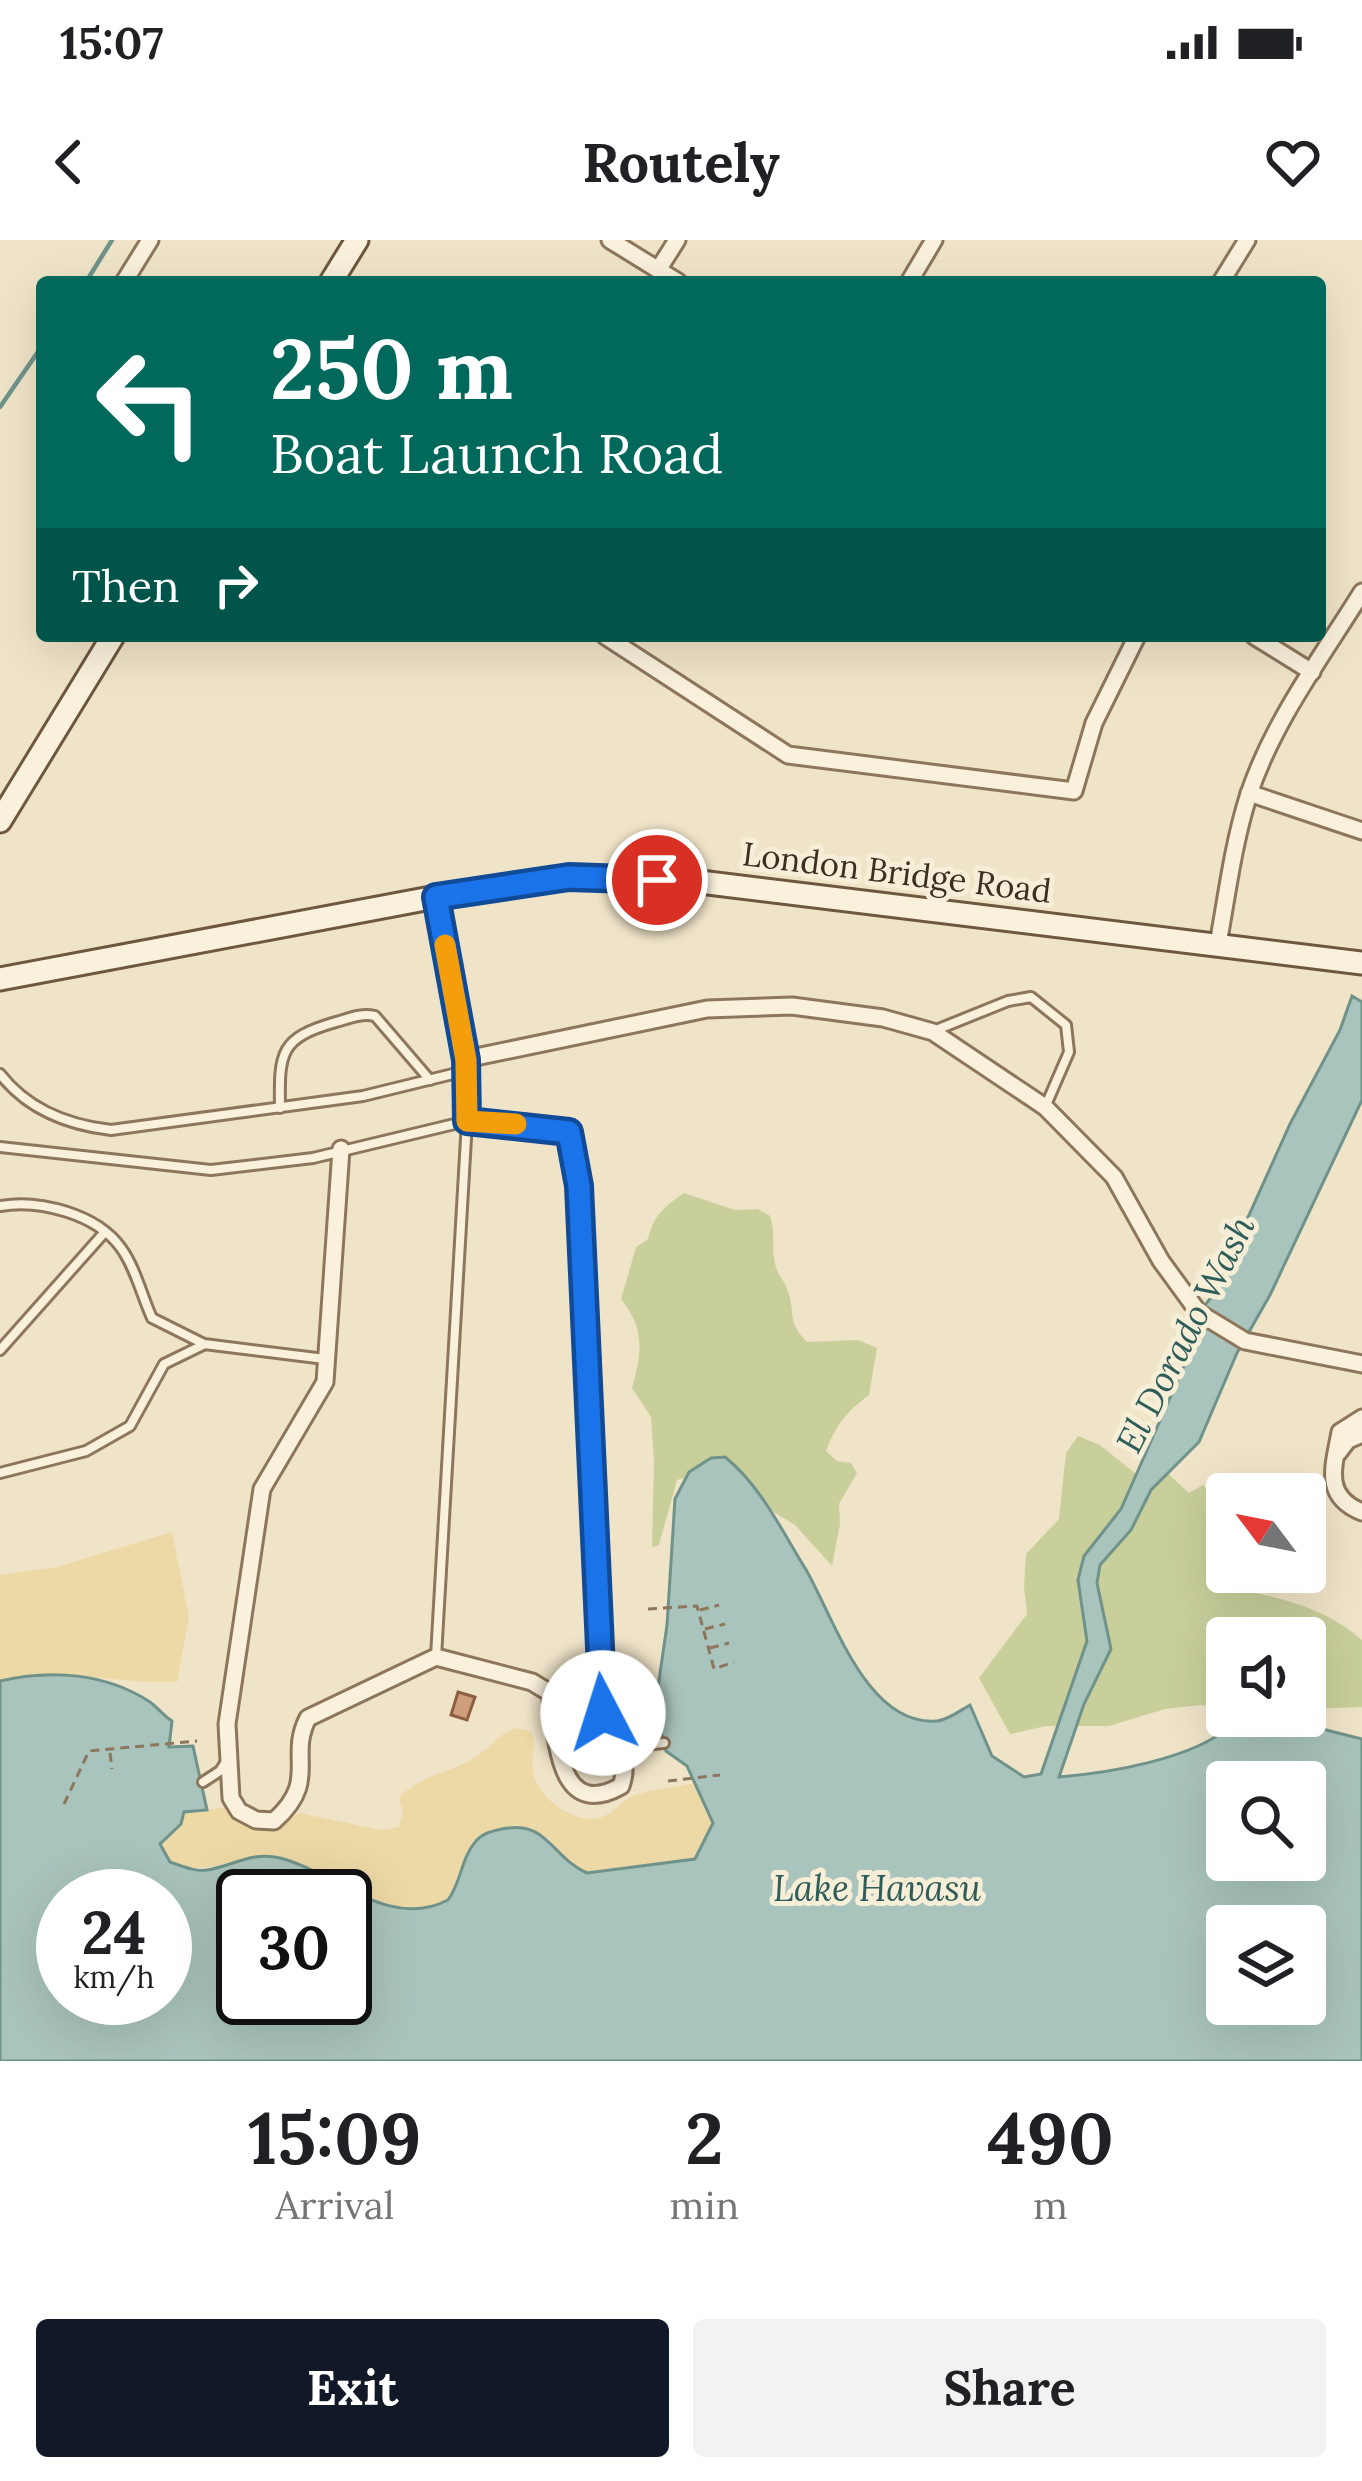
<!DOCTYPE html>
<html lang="en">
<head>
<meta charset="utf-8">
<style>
	body { margin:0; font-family:Lora,serif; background:#f2f2f2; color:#202124; height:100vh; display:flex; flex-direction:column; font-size:45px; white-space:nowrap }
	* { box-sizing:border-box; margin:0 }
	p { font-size:39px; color:#757577 }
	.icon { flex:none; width:66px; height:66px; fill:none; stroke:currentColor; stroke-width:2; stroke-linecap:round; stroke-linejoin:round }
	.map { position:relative; height:1821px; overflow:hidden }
	.drawer { display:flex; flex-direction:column; background:#fff; flex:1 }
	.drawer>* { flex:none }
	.banner { position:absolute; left:36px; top:36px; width:1290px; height:366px; border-radius:12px; box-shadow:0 12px 48px #0002; background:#00695c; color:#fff; overflow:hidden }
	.needle { width:78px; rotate:302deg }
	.controls { position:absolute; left:1206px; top:1233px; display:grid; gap:24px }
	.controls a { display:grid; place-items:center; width:120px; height:120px; border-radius:12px; background:#fff; box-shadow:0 12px 48px #0002; font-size:60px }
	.speed { position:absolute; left:36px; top:1629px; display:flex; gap:24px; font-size:60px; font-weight:700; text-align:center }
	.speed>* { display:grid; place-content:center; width:156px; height:156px; border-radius:50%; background:#fff; box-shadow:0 12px 48px #0002; line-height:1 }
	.speed small { font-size:30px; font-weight:400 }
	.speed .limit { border:6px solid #111; border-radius:18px; background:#fff; color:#111 }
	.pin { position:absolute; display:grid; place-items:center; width:102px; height:102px; color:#fff; margin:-51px; border:6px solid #fff; border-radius:50%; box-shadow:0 3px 12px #0007 }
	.me { position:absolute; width:132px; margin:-66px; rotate:355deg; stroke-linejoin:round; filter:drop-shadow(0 0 9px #0008) }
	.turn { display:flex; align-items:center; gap:42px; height:252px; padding:0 36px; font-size:54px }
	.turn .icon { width:156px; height:156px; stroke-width:2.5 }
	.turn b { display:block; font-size:84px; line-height:102px }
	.then { display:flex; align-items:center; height:114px; padding:0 36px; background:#0003; gap:24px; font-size:45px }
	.eta { display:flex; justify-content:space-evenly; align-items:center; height:204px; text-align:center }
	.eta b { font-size:72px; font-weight:700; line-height:84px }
	.primary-button { display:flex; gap:24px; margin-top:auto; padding:24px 36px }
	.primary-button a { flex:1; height:138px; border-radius:12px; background:#111827; color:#fff; font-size:48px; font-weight:700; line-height:138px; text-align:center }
	.primary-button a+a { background:#f2f2f2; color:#202124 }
	.status { display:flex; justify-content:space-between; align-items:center; height:84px; padding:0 60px; background:#fff; direction:ltr }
	.status svg { height:33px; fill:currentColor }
	header { display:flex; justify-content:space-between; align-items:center; height:156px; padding:0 36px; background:#fff; font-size:54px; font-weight:700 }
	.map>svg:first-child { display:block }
</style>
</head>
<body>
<div class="status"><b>15:07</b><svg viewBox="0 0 49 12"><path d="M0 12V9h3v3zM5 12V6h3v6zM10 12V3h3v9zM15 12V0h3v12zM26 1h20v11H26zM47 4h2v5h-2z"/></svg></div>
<header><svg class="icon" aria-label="back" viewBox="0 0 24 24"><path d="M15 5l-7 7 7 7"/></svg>Routely<svg class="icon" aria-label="heart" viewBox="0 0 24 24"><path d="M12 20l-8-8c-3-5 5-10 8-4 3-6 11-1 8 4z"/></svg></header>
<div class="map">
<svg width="1362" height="1821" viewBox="0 0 1362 1821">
	<rect width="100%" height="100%" fill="#f0e4c8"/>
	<g fill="#c9cf9b">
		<path d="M684 953 735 970 758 969 770 976C776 994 771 1006 775 1023 777 1035 784 1039 787 1049 797 1074 785 1079 807 1102L858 1100 877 1108 869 1155C847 1171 836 1185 826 1211L837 1221 851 1223 857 1233 839 1264 840 1284 832 1326 795 1285 706 1231 677 1240 659 1305 652 1307 654 1220 651 1177 632 1148C642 1112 645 1089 621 1059L636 1007 648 999C653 976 665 966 684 953Z"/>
		<path d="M1078 1196 1100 1205 1141 1238 1163 1229 1189 1253 1203 1245 1227 1269 1224 1346C1275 1357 1322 1365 1362 1400V1467L1305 1469V1398H1227V1468L1200 1465 1165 1469 1109 1486H1046L1010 1494 979 1438 1027 1374 1024 1347 1026 1314 1059 1279 1066 1213Z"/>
	</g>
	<g fill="#ecd9a5">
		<path d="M172 1292 189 1377 177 1442C117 1444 58 1427 0 1441V1335L57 1327Z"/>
		<path d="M517 1488 532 1492C535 1506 531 1518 533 1531 537 1557 571 1583 598 1578 615 1575 622 1558 638 1554 656 1549 676 1547 695 1543L713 1583 695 1619 587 1633 560 1616 550 1599 517 1585 495 1590 459 1632 448 1660C388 1691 335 1633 281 1618 239 1607 202 1647 164 1616L160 1604 180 1584 184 1572 224 1568C251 1597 267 1593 299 1573L381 1590 399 1587 403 1573 399 1558C422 1533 451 1534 477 1516 493 1506 499 1493 517 1488Z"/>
	</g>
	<path fill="#a9c4bc" stroke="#6f938a" stroke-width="3" fill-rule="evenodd" d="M1352 756 1362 762V860L1270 1055 1237 1113 1199 1202 1151 1250 1131 1290 1100 1325 1097 1343 1111 1409 1084 1464 1059 1537C1108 1533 1194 1519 1230 1486L1299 1483 1362 1499V1821H0V1441C51 1429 106 1433 150 1462 157 1467 164 1476 172 1481L169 1507 193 1506 207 1570 184 1572 181 1584 160 1604 170 1622C182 1626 195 1632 207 1630 233 1626 252 1611 280 1618 335 1632 388 1691 448 1660 461 1643 461 1618 476 1601 483 1593 492 1591 502 1589 547 1579 552 1618 587 1633L695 1619 713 1583 687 1526 666 1511 655 1468 667 1385 675 1259 689 1232 711 1218 725 1217C760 1245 781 1289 805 1328 833 1375 866 1487 937 1481 948 1480 961 1470 970 1465L992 1516 1024 1537 1041 1534 1087 1401 1078 1340 1084 1316 1121 1269 1185 1124 1199 1073 1213 1055 1290 884 1340 790ZM1227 1542H1305V1620H1227ZM63 1656H165V1758H63ZM243 1656H345V1758H243ZM1227 1686H1305V1764H1227Z"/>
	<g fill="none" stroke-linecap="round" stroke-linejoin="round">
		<g stroke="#6f938a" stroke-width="4.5">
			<polyline points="86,42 112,0"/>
			<polyline points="0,167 42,106"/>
		</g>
	</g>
	<polygon fill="#cf9f7d" stroke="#8d5f41" stroke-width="3" points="458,1452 475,1457 467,1480 451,1475"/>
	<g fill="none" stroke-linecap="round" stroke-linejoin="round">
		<g stroke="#8d765c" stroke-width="14">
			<g id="lane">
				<polyline points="936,790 1008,761 1031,757 1066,785 1069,812 1046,865"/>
				<path d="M0 834C28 870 67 885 111 890L363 856 465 831"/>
				<path d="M280 868C279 812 280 798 336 782 350 778 361 773 375 776L430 840"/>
				<polyline points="0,907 211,930 313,918 467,881 436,1417"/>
				<path d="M0 966C39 959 97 974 121 1008 135 1027 142 1056 152 1078L204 1104 325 1119"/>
				<polyline points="0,1110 104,993"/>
				<polyline points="0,1233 86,1211 130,1186 164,1124 203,1105"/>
				<polyline points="603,1473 655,1468"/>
				<polyline points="618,1501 633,1506 664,1503"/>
				<polyline points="203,1542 220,1531 226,1522"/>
			</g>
		</g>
		<g stroke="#8d765c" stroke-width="21">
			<g id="street">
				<polyline points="610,0 678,42"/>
				<polyline points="658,30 677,0"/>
				<polyline points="124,42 150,0"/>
				<polyline points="909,42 934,0"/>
				<polyline points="1221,42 1247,0"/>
				<polyline points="605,396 788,515 1074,551 1094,483 1137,396"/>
				<polyline points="1254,396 1312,432"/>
				<polyline points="1249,553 1362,591"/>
				<path d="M1218 704C1227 655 1233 605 1248 557 1272 483 1321 418 1362 352"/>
				<polyline points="466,819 707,769 792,766 883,778 933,792 1045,867 1114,937 1161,1021 1199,1073 1245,1101 1362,1124"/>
				<path d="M341 909 325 1142 262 1249 227 1484 231 1558 239 1571 256 1580 274 1581C320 1540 287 1518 308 1478L436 1417 532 1442 550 1453C557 1494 556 1582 621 1546 630 1520 618 1510 607 1487 602 1478 602 1465 600 1455L579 946 569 892 524 884 467 881 466 819 436 657"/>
				<path d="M1362 1178 1340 1192C1334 1226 1322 1256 1362 1272"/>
				<polyline points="1338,1213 1348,1200 1362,1194"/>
			</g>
		</g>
		<g stroke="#6f573f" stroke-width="27">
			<g id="secondary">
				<polyline points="331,42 357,0"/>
				<polyline points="0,581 113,396"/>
				<polyline points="0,739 436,657 569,637 700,642 1362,723"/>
			</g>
		</g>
		<g stroke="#8d765c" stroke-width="3" stroke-dasharray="9 6" stroke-linecap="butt">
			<polyline points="648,1369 697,1366 714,1429 734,1422"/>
			<polyline points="700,1370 719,1365"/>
			<polyline points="705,1389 725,1384"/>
			<polyline points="710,1408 729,1403"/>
			<polyline points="110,1513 112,1529"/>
			<polyline points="668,1541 720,1535"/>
			<polyline points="64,1564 89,1511 197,1501"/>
		</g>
		<use href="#lane" stroke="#faf1dc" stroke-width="8"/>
		<use href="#street" stroke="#faf1dc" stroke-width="15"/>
		<use href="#secondary" stroke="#faf1dc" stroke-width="21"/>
	</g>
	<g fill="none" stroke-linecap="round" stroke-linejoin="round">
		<g stroke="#114b97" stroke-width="30">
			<polyline id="route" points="603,1473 579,946 569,892 467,881 466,820 436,657 569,637 657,640"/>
		</g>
		<use href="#route" stroke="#1a73e8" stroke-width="21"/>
		<polyline stroke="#f59e0b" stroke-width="21" points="445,705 466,820 467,881 516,884"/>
	</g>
	<g text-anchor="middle" stroke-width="10" stroke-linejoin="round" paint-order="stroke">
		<g font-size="33" fill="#3d2e20" stroke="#f7eed8">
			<text transform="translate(897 632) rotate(7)" y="12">London Bridge Road</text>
		</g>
		<g font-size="36" font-style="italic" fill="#2f5d5a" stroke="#f7eed8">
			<text transform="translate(1185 1094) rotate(-63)" y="13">El Dorado Wash</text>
			<text x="877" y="1661">Lake Havasu</text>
		</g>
	</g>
</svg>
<div class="controls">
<a><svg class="needle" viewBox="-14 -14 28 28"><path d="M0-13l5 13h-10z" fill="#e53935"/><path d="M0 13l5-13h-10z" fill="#757577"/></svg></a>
<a><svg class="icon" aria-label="sound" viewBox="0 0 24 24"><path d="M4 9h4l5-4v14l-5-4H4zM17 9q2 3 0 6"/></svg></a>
<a><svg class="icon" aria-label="search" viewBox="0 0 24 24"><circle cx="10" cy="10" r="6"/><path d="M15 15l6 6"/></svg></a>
<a><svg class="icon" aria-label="layers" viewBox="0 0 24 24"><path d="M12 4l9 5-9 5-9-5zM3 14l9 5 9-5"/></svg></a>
</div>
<div class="speed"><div>24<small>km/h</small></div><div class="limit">30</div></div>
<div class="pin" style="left:657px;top:640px;background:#d93025"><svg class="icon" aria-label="arrive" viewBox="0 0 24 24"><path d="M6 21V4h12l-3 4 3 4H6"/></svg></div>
<svg class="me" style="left:603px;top:1473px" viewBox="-20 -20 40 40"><circle r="19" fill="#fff"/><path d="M0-13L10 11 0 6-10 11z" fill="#1a73e8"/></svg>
<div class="banner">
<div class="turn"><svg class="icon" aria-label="left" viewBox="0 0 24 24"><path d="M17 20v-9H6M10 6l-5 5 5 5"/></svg><div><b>250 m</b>Boat Launch Road</div></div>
<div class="then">Then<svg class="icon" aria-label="right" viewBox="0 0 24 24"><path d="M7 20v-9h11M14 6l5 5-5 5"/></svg></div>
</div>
</div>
<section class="drawer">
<div class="eta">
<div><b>15:09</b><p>Arrival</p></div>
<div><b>2</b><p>min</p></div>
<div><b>490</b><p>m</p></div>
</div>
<div class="primary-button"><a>Exit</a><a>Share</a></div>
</section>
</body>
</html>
